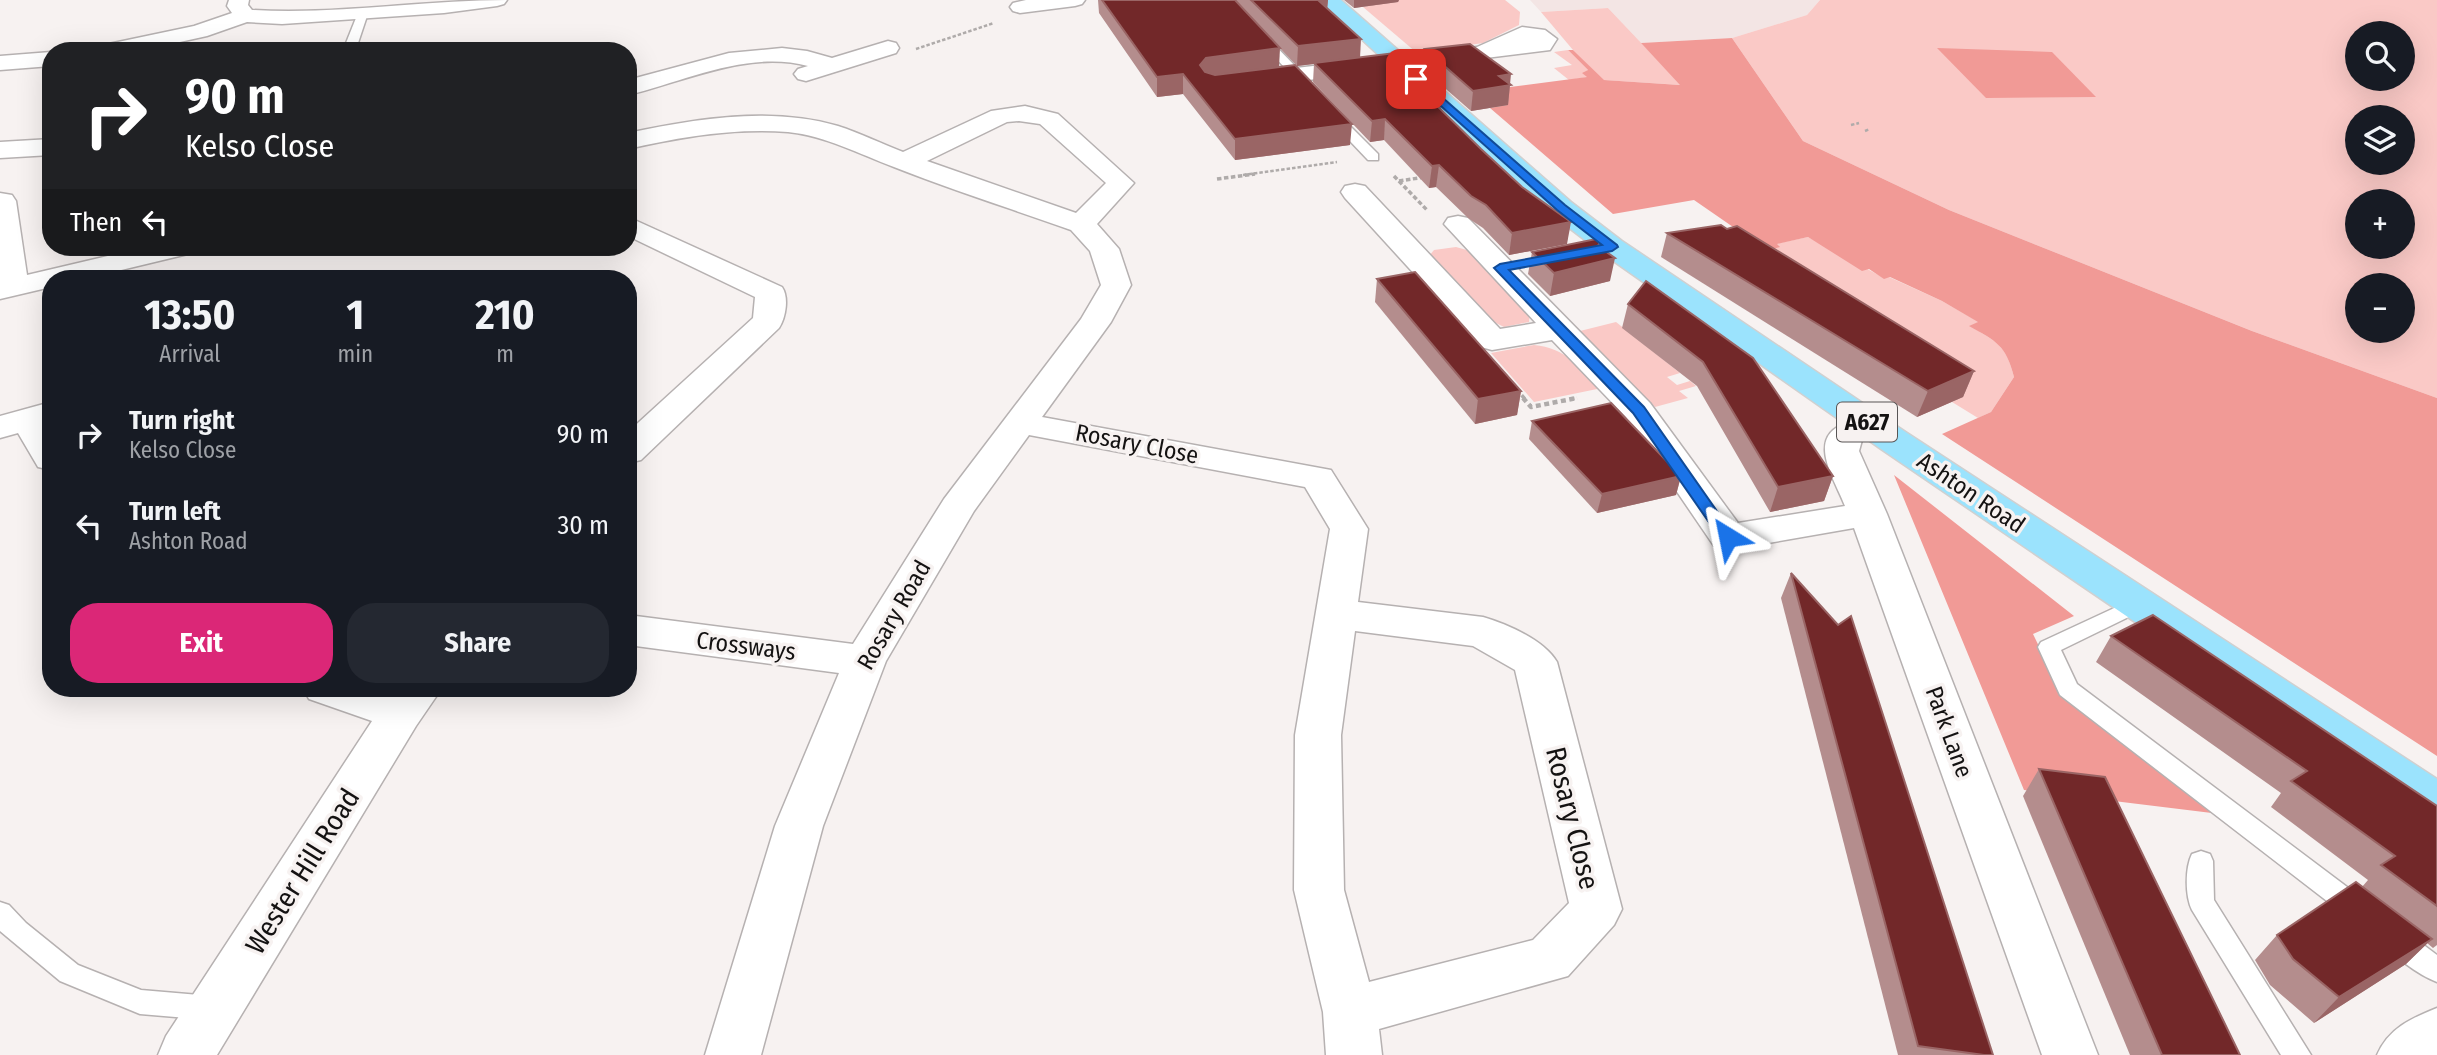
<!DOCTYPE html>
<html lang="en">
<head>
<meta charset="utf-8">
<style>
	body { margin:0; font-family:"Fira Sans Condensed",sans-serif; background:#242831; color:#f1f3f6; height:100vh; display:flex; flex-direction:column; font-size:26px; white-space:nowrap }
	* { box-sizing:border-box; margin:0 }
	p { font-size:23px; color:#9ea1a6 }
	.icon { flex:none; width:38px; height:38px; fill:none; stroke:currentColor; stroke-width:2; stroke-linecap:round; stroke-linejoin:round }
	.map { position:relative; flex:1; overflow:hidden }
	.panel { position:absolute; left:42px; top:270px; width:595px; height:427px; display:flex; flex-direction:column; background:#171b24; border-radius:28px; box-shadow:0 7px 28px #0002 }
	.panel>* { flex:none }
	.top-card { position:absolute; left:42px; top:42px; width:595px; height:214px; border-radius:28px; box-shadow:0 7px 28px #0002; background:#202124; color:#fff; overflow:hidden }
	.tools { position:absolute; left:2345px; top:21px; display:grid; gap:14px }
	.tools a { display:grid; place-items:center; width:70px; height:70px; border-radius:50%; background:#171b24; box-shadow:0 7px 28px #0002; font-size:35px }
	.pin { position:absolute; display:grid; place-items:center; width:60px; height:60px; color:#fff; margin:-30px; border-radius:14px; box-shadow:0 4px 10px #0006 }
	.me { position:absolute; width:77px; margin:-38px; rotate:325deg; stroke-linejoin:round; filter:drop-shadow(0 0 5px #0008) }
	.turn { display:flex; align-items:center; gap:24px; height:147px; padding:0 28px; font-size:32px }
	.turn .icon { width:91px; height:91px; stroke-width:2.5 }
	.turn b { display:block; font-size:49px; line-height:60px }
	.then { display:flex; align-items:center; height:66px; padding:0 28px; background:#0003; gap:14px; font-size:26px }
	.eta { display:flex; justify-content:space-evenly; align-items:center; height:119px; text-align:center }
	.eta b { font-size:42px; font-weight:700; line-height:49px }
	.action { display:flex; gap:14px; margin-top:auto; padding:14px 28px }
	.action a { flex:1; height:80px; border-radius:28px; background:#db2777; color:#fff; font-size:28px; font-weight:700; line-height:80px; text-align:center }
	.action a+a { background:#242831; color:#f1f3f6 }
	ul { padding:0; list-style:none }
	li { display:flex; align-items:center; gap:21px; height:91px; padding:0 28px }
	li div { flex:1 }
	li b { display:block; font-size:26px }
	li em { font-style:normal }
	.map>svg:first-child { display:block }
</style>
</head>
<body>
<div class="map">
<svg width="2437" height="1055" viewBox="0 0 2437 1055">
	<rect width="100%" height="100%" fill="#f7f2f1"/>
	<polygon fill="#f3e5e4" points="1530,0 1820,0 1807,15 1732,38 1641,43 1608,8 1541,12"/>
	<g fill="#fac9c6" fill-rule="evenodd">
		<polygon points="1396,0 1505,0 1520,12 1519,25 1483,43 1417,53 1363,7"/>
		<path d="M1820 0H2437V398L2252 331 1949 210 1803 141 1732 38 1807 15ZM2357 33H2403V79H2357ZM2357 117H2403V163H2357ZM2357 201H2403V247H2357ZM2357 285H2403V331H2357Z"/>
		<polygon points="1608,8 1681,85 1603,80 1573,50 1541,12"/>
		<polygon points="1568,50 1588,70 1584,73 1588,77 1569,80 1554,68 1572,65 1554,52"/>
		<path d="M1808 237 1884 278 1889 277 1942 301 1979 322 1970 326C1997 342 2006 345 2014 377L1991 412 1978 418 1952 402 1962 397 1759 253 1775 244Z"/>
		<polygon points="1456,247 1474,252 1530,312 1529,322 1504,327 1486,318 1429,256 1434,250"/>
		<polygon points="1616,322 1680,373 1667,377 1677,385 1690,381 1696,386 1679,391 1688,398 1655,407 1580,331"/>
		<path d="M1534 345C1565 348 1581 367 1602 388L1534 402 1491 353Z"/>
	</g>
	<g fill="#f19a96">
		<path d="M1732 38 1803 141 1949 210 2252 331 2437 398V756L1942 434 1991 412 2014 377C2006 345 1996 341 1969 326L1978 322 1942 301 1890 277 1884 279 1869 269 1862 271 1808 237 1777 244 1780 247 1759 253 1749 238 1694 200 1613 214 1490 108 1507 105 1502 88 1587 77 1582 73 1588 70 1568 50H1573L1604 80 1680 85 1641 43Z"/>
		<polygon points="1937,48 2052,52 2096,97 1986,98"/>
		<polygon points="1894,475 2074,616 2033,634 2062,694 2220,814 2024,790"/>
	</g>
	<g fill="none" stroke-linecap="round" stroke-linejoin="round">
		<g stroke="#b6b1b1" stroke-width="3">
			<g id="lane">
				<polygon points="1220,0 1231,0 1296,67 1311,87 1309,90 1301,90 1288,71"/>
				<polygon points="363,10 368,13 358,43 348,45 346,43 358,13"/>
				<polygon points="1333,112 1337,113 1378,154 1378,160 1368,160 1329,119 1327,116"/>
				<polygon points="2138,597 2145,599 2148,604 2145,609 2061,650 2077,684 2367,902 2371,910 2367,918 2358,921 2349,918 2060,695 2038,647 2041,642"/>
				<path d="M2201 851 2210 854 2213 861 2214 900 2311 1055H2281L2192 910C2185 896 2185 868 2192 854Z"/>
				<polygon points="0,902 9,905 26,923 78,965 141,990 211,996 221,999 225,1008 221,1017 211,1020 140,1014 60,981 0,931"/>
				<path d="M2396 928 2405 931 2437 955V982C2419 975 2391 956 2383 939L2387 931Z"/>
			</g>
		</g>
		<g stroke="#b6b1b1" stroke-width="3">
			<g id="street">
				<path d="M229 0H249L248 5 252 10C337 15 422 0 507 0L504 4 497 6 444 13 282 24 247 22 207 36 139 51H96L99 46 194 26 232 13 227 6Z"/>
				<polygon points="1026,0 1085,0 1082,4 1075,6 1020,13 1013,11 1010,7 1013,3"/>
				<polygon points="1522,27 1545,30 1557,39 1550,50 1252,87 1244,85 1240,80 1244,75 1252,73 1477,47"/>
				<path d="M888 41 896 43 899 48 896 53 806 81 798 79 794 74 798 69 808 66C748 50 686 81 628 95V80L729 53 782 48 807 51 832 58Z"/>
				<polygon points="51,52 51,66 0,70 0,56"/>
				<path d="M1025 106 1058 114 1134 183 1097 224 1119 249 1131 285 1111 322 1042 417 1331 470 1368 529 1358 602 1483 617C1507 624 1544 640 1557 662L1622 909 1614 925 1568 976 1379 1029 1382 1055H1326L1323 1012 1294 890 1295 735 1330 529 1305 487 1029 435 974 511 886 661 823 826 761 1055H705L775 826 839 673 628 645V615L853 644 944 499 1081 319 1101 285 1090 251 1071 230C1012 209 952 190 894 167 859 154 826 136 788 132 733 128 681 137 628 149V133C695 119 770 106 838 126 860 133 882 144 903 152L991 111ZM1019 121 1040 124 1106 183 1076 213 927 161 1007 122ZM1355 631 1473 646 1515 670 1569 903 1533 940 1369 982 1344 890 1341 735Z"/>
				<polygon points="51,139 51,155 0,158 0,142"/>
				<path d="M1355 184 1365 186 1500 329 1536 323 1444 224 1448 218 1458 216 1468 218 1650 403 1738 523 1845 506C1834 478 1805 436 1847 423 1861 418 1870 415 1884 419L1890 426 1884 433 1862 440 1859 451 1887 514 2098 1055H2042L1854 528 1728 550 1714 546 1626 417 1552 340 1492 350 1481 347 1345 198 1341 192 1345 186Z"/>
				<polygon points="0,193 12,195 16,201 27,275 146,247 197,247 192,253 88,278 51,278 51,287 0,299"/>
				<path d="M628 217 782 287C789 297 786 317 779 328L641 460 628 463V432L753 318 755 297 628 236Z"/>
				<polygon points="51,402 51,423 48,424 51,429 51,470 38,467 18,433 0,438 0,416"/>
				<polygon points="303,688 373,688 391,694 396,688 442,688 416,726 217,1055 158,1055 166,1036 372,721 309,699"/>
				<path d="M2437 1008V1055H2377C2389 1028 2410 1019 2437 1008Z"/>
			</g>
		</g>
		<g stroke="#d0d0d0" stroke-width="3">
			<polygon id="highway" points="1319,0 1341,0 1571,202 1622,241 1907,433 2437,779 2437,822 2420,816 1881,449 1602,253 1551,214"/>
		</g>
		<g stroke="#afabaa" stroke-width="2.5" stroke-dasharray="3.5 2" stroke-linecap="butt">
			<polyline points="916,49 994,23"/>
			<polyline points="1851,125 1859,123"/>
			<polyline points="1865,131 1870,129"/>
			<polyline points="1243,175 1337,162"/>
		</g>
		<g stroke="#afabaa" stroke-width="3.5" stroke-dasharray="4.5 2.5" stroke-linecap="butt">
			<polyline points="1394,176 1427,210"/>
			<polyline points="1217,179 1255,174"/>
			<polyline points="1399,181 1425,177"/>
			<polyline points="1517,390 1525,399"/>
			<polyline points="1570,399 1577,398"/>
		</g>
		<polyline stroke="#afabaa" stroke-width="4.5" stroke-dasharray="5 3.5" stroke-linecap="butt" points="1523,398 1531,407 1577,398"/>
		<use href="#lane" fill="#fff" fill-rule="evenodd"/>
		<use href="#street" fill="#fff" fill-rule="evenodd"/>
		<use href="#highway" fill="#9be3fd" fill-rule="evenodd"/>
	</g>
	<g fill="#b48d8d">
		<polygon points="1098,0 1328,0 1327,8 1360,57 1441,110 1567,244 1509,255 1483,228 1468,218 1436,187 1429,188 1384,140 1370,142 1313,82 1314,64 1297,66 1268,36 1279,67 1350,145 1235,160 1183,94 1157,97 1099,13"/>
		<polygon points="1344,0 1399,0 1398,2 1354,8"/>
		<polygon points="1425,49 1510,84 1508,105 1471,111 1423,69"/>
		<polygon points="1667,233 1974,371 1963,397 1917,417 1661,257"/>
		<polygon points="1600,242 1599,247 1610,281 1550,296 1528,274 1532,252"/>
		<polygon points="1377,279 1521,391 1517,415 1475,424 1375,302"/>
		<polygon points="1646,281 1833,476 1824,501 1770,512 1697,386 1622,328 1628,304"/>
		<polygon points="1532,421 1681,476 1676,495 1597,513 1529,439"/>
		<polygon points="1791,573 1993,1055 1898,1055 1781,598"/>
		<polygon points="2111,636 2437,806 2437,945 2433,948 2427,943 2406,964 2314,1023 2270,985 2255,960 2277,935 2362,887 2368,880 2271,807 2281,793 2096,662"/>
		<polygon points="2039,769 2240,1055 2130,1055 2023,796"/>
	</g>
	<g fill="#9a6565">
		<polygon points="1312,0 1328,0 1327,11"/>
		<polygon points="1354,0 1399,0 1398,2 1354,8"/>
		<polygon points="1361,39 1360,58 1297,66 1298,46"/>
		<polygon points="1280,48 1279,68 1206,77 1200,65 1206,58"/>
		<polygon points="1183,74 1183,94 1157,97 1157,77"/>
		<polygon points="1511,74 1508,105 1471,111 1473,91 1499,76"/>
		<polygon points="1442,95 1440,115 1428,97"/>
		<polygon points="1385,119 1384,140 1370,142 1372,121"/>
		<polygon points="1352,124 1350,145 1235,160 1235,139"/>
		<polygon points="1439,165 1436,187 1429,188 1432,166"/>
		<polygon points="1571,222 1567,244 1509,255 1512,233"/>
		<polygon points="1600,242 1596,263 1615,258 1610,281 1550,296 1554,273 1598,246"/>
		<polygon points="1974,371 1963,397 1917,417 1928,391"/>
		<polygon points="1521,391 1517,415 1475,424 1478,399"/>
		<polygon points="1681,476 1676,495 1597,513 1602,494"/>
		<polygon points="1833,476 1824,501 1770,512 1778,487"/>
		<polygon points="2432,939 2406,964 2314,1023 2339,997"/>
	</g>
	<g fill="#722829" stroke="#9a6565" stroke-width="2">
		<polygon points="1102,0 1235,0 1280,48 1206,58 1200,65 1205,72 1215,75 1295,65 1352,124 1235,139 1183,74 1157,77"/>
		<polygon points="1251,0 1318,0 1361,39 1298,46"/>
		<polygon points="1470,44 1511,74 1499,76 1511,85 1473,91 1425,49"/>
		<polygon points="1395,53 1442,95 1428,97 1481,149 1522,187 1571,222 1512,233 1486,205 1471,196 1439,165 1432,166 1385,119 1372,121 1314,63"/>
		<polygon points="1721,225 1727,229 1737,226 1974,371 1928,391 1667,233"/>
		<polygon points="1596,239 1600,242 1598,246 1615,258 1554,273 1532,252"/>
		<polygon points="1415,272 1521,391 1478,399 1377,279"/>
		<polygon points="1646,281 1753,358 1833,476 1778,487 1703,362 1628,304"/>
		<polygon points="1611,403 1681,476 1602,494 1532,421"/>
		<polygon points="1791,573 1838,625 1851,616 1993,1055 1984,1055 1918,1046"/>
		<polygon points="2153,615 2437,806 2437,906 2381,865 2395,856 2291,781 2307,771 2111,636"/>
		<polygon points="2039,769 2105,777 2240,1055 2162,1055"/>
		<polygon points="2356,882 2432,939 2339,997 2293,959 2277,935"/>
	</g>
	<polygon fill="#1a73e8" stroke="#114b97" stroke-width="2" points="1413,77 1419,77 1565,205 1617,245 1618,247 1612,251 1509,270 1644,407 1733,534 1736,537 1733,541 1722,541 1633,413 1494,268 1500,264 1602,245 1557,210 1413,81"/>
	<g text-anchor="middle" stroke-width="7" stroke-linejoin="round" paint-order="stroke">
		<rect fill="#f7f2f1" stroke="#585555" stroke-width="2" x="1837" y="402.5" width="60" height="39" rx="5"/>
		<g font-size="23" font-weight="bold" fill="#141212">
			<text x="1867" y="430">A627</text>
		</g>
		<g font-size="24" fill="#141212" stroke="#f7f2f1">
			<text transform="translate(1137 444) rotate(11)" y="8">Rosary Close</text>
			<text transform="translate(1971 493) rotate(34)" y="8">Ashton Road</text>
			<text transform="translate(894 615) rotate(-60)" y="8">Rosary Road</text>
			<text transform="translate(746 646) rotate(7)" y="8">Crossways</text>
			<text transform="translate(1949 732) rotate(70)" y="8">Park Lane</text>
		</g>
		<g font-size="28" fill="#141212" stroke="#f7f2f1">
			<text transform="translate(1573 818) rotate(76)" y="10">Rosary Close</text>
			<text transform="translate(302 871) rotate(-58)" y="10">Wester Hill Road</text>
		</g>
	</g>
</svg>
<div class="tools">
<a><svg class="icon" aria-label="search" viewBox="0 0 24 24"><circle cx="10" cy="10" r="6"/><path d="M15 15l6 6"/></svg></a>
<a><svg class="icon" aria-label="layers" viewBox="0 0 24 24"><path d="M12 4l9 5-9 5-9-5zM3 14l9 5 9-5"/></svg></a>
<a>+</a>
<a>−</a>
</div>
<div class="pin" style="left:1416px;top:79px;background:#d93025"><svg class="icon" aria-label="arrive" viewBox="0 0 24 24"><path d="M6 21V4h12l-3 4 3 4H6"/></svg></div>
<svg class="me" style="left:1728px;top:537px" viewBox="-20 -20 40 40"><path d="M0-17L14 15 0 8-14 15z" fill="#1a73e8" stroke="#fff" stroke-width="4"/></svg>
<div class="top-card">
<div class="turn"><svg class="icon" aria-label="right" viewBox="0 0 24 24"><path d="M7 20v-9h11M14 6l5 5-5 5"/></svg><div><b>90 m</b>Kelso Close</div></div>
<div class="then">Then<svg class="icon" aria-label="left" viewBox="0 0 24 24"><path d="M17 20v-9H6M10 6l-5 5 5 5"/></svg></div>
</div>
<section class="panel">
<div class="eta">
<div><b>13:50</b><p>Arrival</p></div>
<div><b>1</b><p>min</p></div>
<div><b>210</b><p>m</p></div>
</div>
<ul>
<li><svg class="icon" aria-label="right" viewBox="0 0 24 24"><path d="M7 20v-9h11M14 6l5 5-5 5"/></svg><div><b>Turn right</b><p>Kelso Close</p></div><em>90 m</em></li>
<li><svg class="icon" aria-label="left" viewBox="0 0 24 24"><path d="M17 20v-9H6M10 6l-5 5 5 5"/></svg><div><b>Turn left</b><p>Ashton Road</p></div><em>30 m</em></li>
</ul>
<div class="action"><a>Exit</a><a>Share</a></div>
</section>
</div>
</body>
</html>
